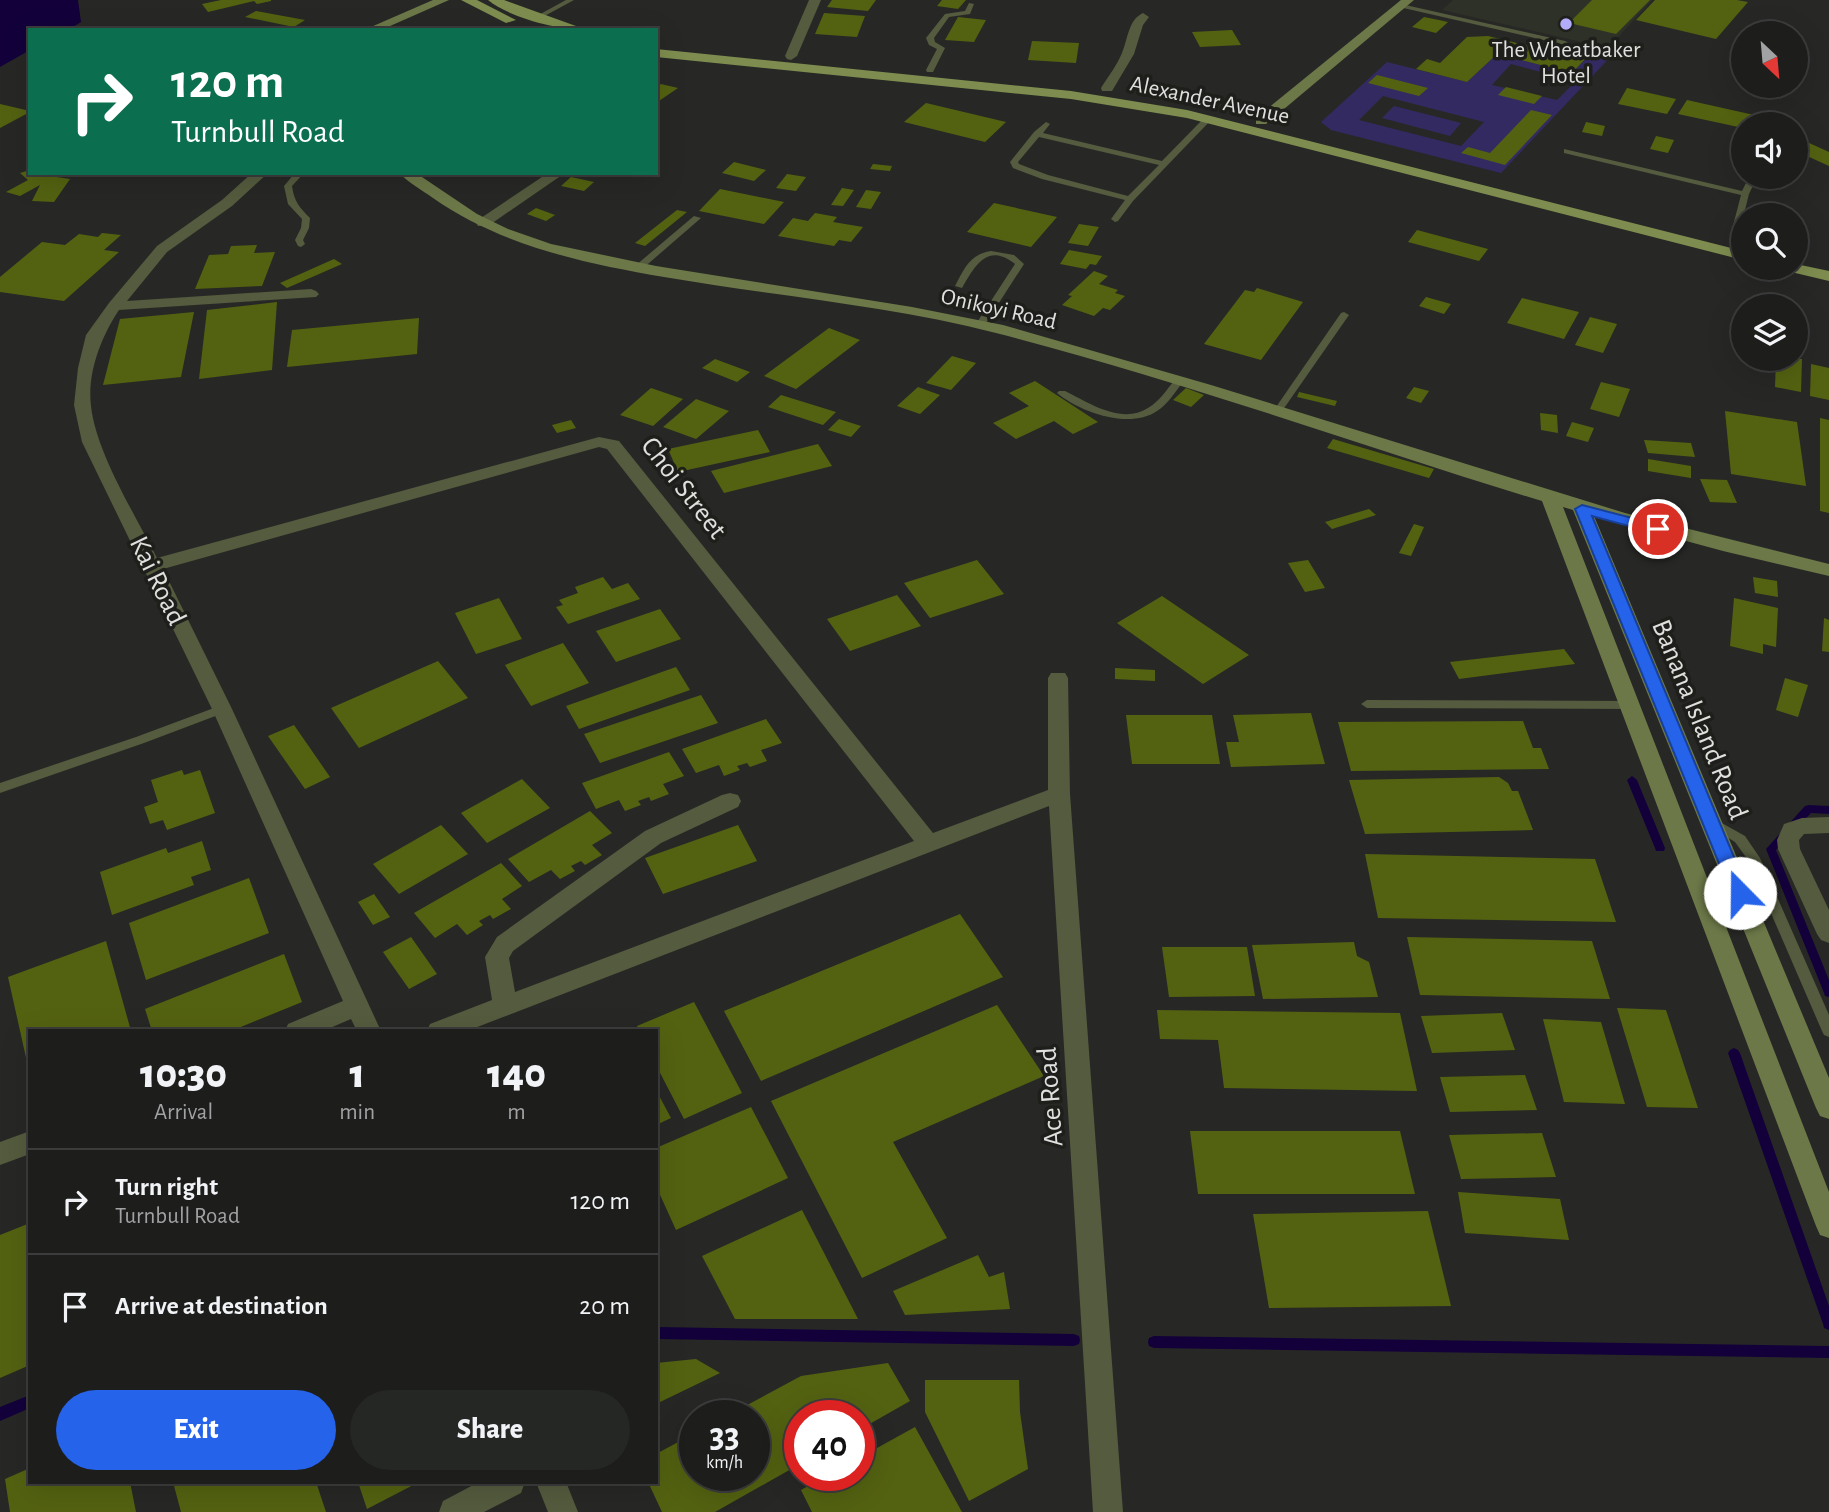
<!DOCTYPE html>
<html lang="en">
<head>
<meta charset="utf-8">
<style>
	body { margin:0; font-family:"Alegreya Sans",sans-serif; background:#252725; color:#f1f3f6; height:100vh; display:flex; flex-direction:column; font-size:26px; white-space:nowrap }
	* { box-sizing:border-box; margin:0 }
	p { font-size:23px; color:#a0a2a3 }
	.icon { flex:none; width:38px; height:38px; fill:none; stroke:currentColor; stroke-width:2; stroke-linecap:round; stroke-linejoin:round }
	.map { position:relative; flex:1; overflow:hidden }
	.drawer { position:absolute; left:28px; top:1029px; width:630px; height:455px; display:flex; flex-direction:column; background:#1d1e1c; border-radius:0px; box-shadow:0 7px 28px #0002,0 0 0 2px #3b3c3b }
	.drawer>* { flex:none }
	.guide { position:absolute; left:28px; top:28px; width:630px; height:147px; border-radius:0px; box-shadow:0 7px 28px #0002,0 0 0 2px #3b3c3b; background:#0b6e4f; color:#fff; overflow:hidden }
	.needle { width:46px; rotate:154deg }
	.controls { position:absolute; left:1731px; top:21px; display:grid; gap:14px }
	.controls a { display:grid; place-items:center; width:77px; height:77px; border-radius:50%; background:#1d1e1c; box-shadow:0 7px 28px #0002,0 0 0 2px #3b3c3b; font-size:35px }
	.speed { position:absolute; left:679px; top:1400px; display:flex; gap:14px; font-size:35px; font-weight:700; text-align:center }
	.speed>* { display:grid; place-content:center; width:91px; height:91px; border-radius:50%; background:#1d1e1c; box-shadow:0 7px 28px #0002,0 0 0 2px #3b3c3b; line-height:1 }
	.speed small { font-size:18px; font-weight:400 }
	.speed .limit { border:10px solid #d22; background:#fff; color:#111 }
	.pin { position:absolute; display:grid; place-items:center; width:60px; height:60px; color:#fff; margin:-30px; border:4px solid #fff; border-radius:50%; box-shadow:0 2px 7px #0007 }
	.me { position:absolute; width:77px; margin:-38px; rotate:338deg; stroke-linejoin:round; filter:drop-shadow(0 0 5px #0008) }
	.turn { display:flex; align-items:center; gap:24px; height:147px; padding:0 28px; font-size:32px }
	.turn .icon { width:91px; height:91px; stroke-width:2.5 }
	.turn b { display:block; font-size:49px; line-height:60px }
	.eta { display:flex; justify-content:space-evenly; align-items:center; height:119px; text-align:center }
	.eta b { font-size:42px; font-weight:800; line-height:49px }
	.cta { display:flex; gap:14px; margin-top:auto; padding:14px 28px }
	.cta a { flex:1; height:80px; border-radius:42px; background:#2563eb; color:#fff; font-size:28px; font-weight:800; line-height:80px; text-align:center }
	.cta a+a { background:#252725; color:#f1f3f6 }
	ul { padding:0; list-style:none }
	li { display:flex; align-items:center; gap:21px; height:105px; padding:0 28px; border-top:2px solid #3b3c3b }
	li div { flex:1 }
	li b { display:block; font-size:26px }
	li em { font-style:normal }
	.map>svg:first-child { display:block }
</style>
</head>
<body>
<div class="map">
<svg width="1829" height="1512" viewBox="0 0 1829 1512">
	<rect width="100%" height="100%" fill="#272825"/>
	<polygon fill="#2e3128" points="1453,0 1652,0 1608,48 1442,10"/>
	<g fill="#332a62" fill-rule="evenodd">
		<path d="M1599 45 1617 50 1501 173 1331 130 1321 122 1387 62 1467 82 1497 54 1572 73ZM1511 64 1552 75 1549 79 1572 85 1557 100 1492 85ZM1383 96 1484 122 1461 146 1359 120Z"/>
		<polygon points="1394,106 1461,123 1450,136 1382,118"/>
	</g>
	<polygon fill="#13003b" points="0,0 78,0 81,22 68,30 30,30 30,50 0,67"/>
	<g fill="none" stroke-linecap="round" stroke-linejoin="round">
		<g fill="#13003b" fill-rule="evenodd">
			<polygon points="1632,776 1637,780 1665,848 1664,851 1656,851 1655,848 1627,780"/>
			<polygon points="1809,805 1829,806 1829,814 1811,813 1776,850 1829,980 1829,997 1825,996 1824,993 1766,849 1805,806"/>
			<polygon points="1734,1048 1738,1050 1740,1053 1829,1306 1829,1330 1824,1328 1823,1324 1728,1053 1730,1050"/>
			<polygon points="656,1327 1074,1334 1079,1336 1080,1340 1079,1344 1074,1346 656,1339"/>
			<polygon points="1154,1336 1829,1346 1829,1358 1154,1348 1149,1346 1148,1342 1149,1338"/>
			<polygon points="30,1395 30,1408 0,1421 0,1407"/>
		</g>
	</g>
	<g fill="#536211">
		<polygon points="221,0 271,0 271,1 257,4 254,1 208,12 202,4"/>
		<polygon points="832,0 876,0 868,11 827,7"/>
		<polygon points="942,0 966,0 958,9 937,6"/>
		<polygon points="1592,0 1650,0 1616,34 1569,23"/>
		<polygon points="1655,0 1737,0 1748,2 1716,39 1636,20"/>
		<polygon points="256,11 305,20 294,27 245,17"/>
		<polygon points="824,13 865,16 857,37 815,34"/>
		<polygon points="958,17 986,20 974,42 945,40"/>
		<polygon points="1424,17 1439,20 1448,22 1436,33 1412,27"/>
		<polygon points="1232,30 1241,45 1200,47 1192,32"/>
		<polygon points="1488,36 1558,53 1563,48 1590,54 1572,73 1497,54 1467,82 1416,69 1427,59 1440,63 1467,37"/>
		<polygon points="1032,41 1079,43 1076,63 1028,60"/>
		<polygon points="1377,75 1428,88 1419,96 1368,83"/>
		<polygon points="661,84 678,88 656,103 656,87"/>
		<polygon points="1506,87 1542,96 1534,104 1498,95"/>
		<polygon points="1627,88 1676,99 1667,114 1618,104"/>
		<polygon points="1687,100 1754,115 1749,124 1743,124 1743,128 1678,114"/>
		<polygon points="926,103 1006,122 985,142 904,122"/>
		<polygon points="0,104 30,111 30,112 0,128"/>
		<polygon points="1531,110 1552,115 1505,165 1461,153 1468,147 1490,153"/>
		<polygon points="1586,122 1605,126 1602,136 1582,132"/>
		<polygon points="1656,136 1674,140 1668,153 1650,149"/>
		<polygon points="1796,137 1829,152 1829,166 1796,151"/>
		<polygon points="734,162 766,170 754,181 722,173"/>
		<polygon points="873,164 892,166 890,171 870,169"/>
		<polygon points="30,170 30,173 70,179 54,202 32,201 40,185 20,196 6,192 28,180 20,173"/>
		<polygon points="787,174 806,177 796,191 776,188"/>
		<polygon points="571,177 594,182 584,191 561,186"/>
		<polygon points="842,188 854,190 843,206 831,205"/>
		<polygon points="720,189 784,202 764,224 699,211"/>
		<polygon points="866,190 881,192 871,209 856,207"/>
		<polygon points="994,203 1057,217 1031,247 967,232"/>
		<polygon points="536,208 555,215 546,221 527,214"/>
		<polygon points="677,210 687,212 645,246 635,243"/>
		<polygon points="815,213 837,217 833,222 863,227 851,242 839,240 834,246 778,236 793,218 808,221"/>
		<polygon points="1079,224 1099,227 1088,246 1068,243"/>
		<polygon points="1417,230 1488,249 1479,261 1408,242"/>
		<polygon points="102,233 121,235 104,250 119,252 64,301 0,292 0,277 42,242 65,245 79,234 98,237"/>
		<polygon points="257,245 254,253 275,252 262,286 195,289 209,255 228,254 231,246"/>
		<polygon points="1069,250 1102,256 1096,265 1090,264 1086,269 1060,264"/>
		<polygon points="334,259 342,264 287,288 280,283"/>
		<polygon points="1094,271 1108,276 1099,284 1118,290 1115,293 1125,296 1110,310 1103,308 1094,316 1062,305 1072,296 1068,295"/>
		<polygon points="1257,288 1303,302 1261,360 1204,344 1245,290 1254,292"/>
		<polygon points="1426,297 1451,304 1444,314 1419,306"/>
		<polygon points="1522,298 1579,312 1564,339 1507,323"/>
		<polygon points="277,302 272,370 199,379 207,310"/>
		<polygon points="194,312 181,377 103,385 120,319"/>
		<polygon points="1590,317 1617,324 1603,353 1575,345"/>
		<polygon points="419,318 417,354 287,367 292,330"/>
		<polygon points="829,328 860,340 796,389 764,376"/>
		<polygon points="952,356 976,363 951,390 926,383"/>
		<polygon points="715,359 750,372 737,382 702,368"/>
		<polygon points="1776,359 1802,359 1801,392 1775,387"/>
		<polygon points="1811,364 1829,368 1829,400 1810,396"/>
		<polygon points="1035,381 1098,422 1073,434 1054,421 1016,439 993,423 1029,406 1009,393"/>
		<polygon points="1601,382 1630,389 1619,417 1590,409"/>
		<polygon points="918,387 940,395 920,414 897,406"/>
		<polygon points="1414,387 1429,391 1421,403 1406,398"/>
		<polygon points="651,388 683,399 653,426 620,415"/>
		<polygon points="1186,388 1204,395 1191,407 1173,400"/>
		<polygon points="1299,392 1337,401 1335,406 1297,397"/>
		<polygon points="781,395 836,412 823,425 768,407"/>
		<polygon points="696,399 729,411 696,439 663,427"/>
		<polygon points="1725,411 1797,422 1806,486 1731,474"/>
		<polygon points="1540,413 1557,415 1558,433 1541,430"/>
		<polygon points="1820,418 1829,420 1829,513 1820,511"/>
		<polygon points="839,419 861,426 851,437 828,430"/>
		<polygon points="571,420 576,428 557,433 552,425"/>
		<polygon points="1572,422 1594,428 1588,442 1566,436"/>
		<polygon points="758,430 770,452 678,472 668,449"/>
		<polygon points="1333,439 1434,469 1429,478 1327,448"/>
		<polygon points="1644,440 1691,443 1695,457 1648,453"/>
		<polygon points="818,444 832,466 724,493 711,471"/>
		<polygon points="1648,459 1691,466 1691,478 1648,471"/>
		<polygon points="1700,479 1727,480 1737,503 1710,502"/>
		<polygon points="1369,509 1376,515 1332,529 1325,522"/>
		<polygon points="1414,524 1424,527 1411,556 1399,553"/>
		<polygon points="977,560 1004,594 930,618 904,583"/>
		<polygon points="1308,560 1325,588 1305,592 1288,563"/>
		<polygon points="603,577 612,589 628,583 640,599 568,624 556,607 563,605 559,600 578,593 575,587"/>
		<polygon points="1753,577 1777,581 1778,597 1755,593"/>
		<polygon points="897,595 921,626 850,651 827,619"/>
		<polygon points="1162,596 1249,655 1203,684 1117,623"/>
		<polygon points="499,598 522,639 476,654 455,613"/>
		<polygon points="1734,598 1778,608 1776,647 1763,644 1763,654 1730,646"/>
		<polygon points="660,609 681,639 616,662 596,631"/>
		<polygon points="1824,618 1829,620 1829,652 1822,651"/>
		<polygon points="563,643 589,683 531,706 505,665"/>
		<polygon points="1564,649 1575,664 1459,679 1450,662"/>
		<polygon points="438,661 468,698 359,748 331,708"/>
		<polygon points="676,667 690,690 579,729 566,706"/>
		<polygon points="1115,668 1155,670 1155,681 1115,679"/>
		<polygon points="1785,678 1808,685 1798,717 1776,710"/>
		<polygon points="701,695 718,723 600,763 584,734"/>
		<polygon points="1311,713 1325,764 1231,767 1226,742 1239,742 1233,715"/>
		<polygon points="1126,715 1212,715 1220,764 1132,764"/>
		<polygon points="766,719 782,743 761,750 767,761 750,767 747,763 737,766 740,770 724,776 719,765 696,773 682,749"/>
		<polygon points="1523,721 1533,748 1541,748 1549,769 1351,771 1338,722"/>
		<polygon points="294,725 330,777 305,789 268,736"/>
		<polygon points="669,752 684,776 663,784 669,794 651,801 649,797 638,801 641,805 625,811 619,800 596,809 582,783"/>
		<polygon points="182,770 184,775 200,770 215,813 167,830 163,820 150,824 144,807 158,802 151,780"/>
		<polygon points="1499,777 1508,783 1512,791 1518,791 1533,830 1365,834 1349,780"/>
		<polygon points="522,779 550,808 487,843 461,813"/>
		<polygon points="590,811 612,833 592,845 602,855 585,865 581,861 571,866 575,871 560,879 551,870 529,882 508,859"/>
		<polygon points="441,825 468,854 399,894 373,864"/>
		<polygon points="738,825 757,861 663,894 645,858"/>
		<polygon points="202,841 211,870 191,877 194,885 112,915 100,872 166,848 168,853"/>
		<polygon points="1365,854 1595,859 1616,922 1378,918"/>
		<polygon points="501,863 522,886 502,899 511,909 493,919 490,915 479,921 483,925 467,935 457,924 435,938 414,913"/>
		<polygon points="249,878 269,933 146,980 129,923"/>
		<polygon points="374,894 390,917 373,925 358,902"/>
		<polygon points="960,914 1003,977 761,1081 724,1011"/>
		<polygon points="411,937 437,974 409,989 383,952"/>
		<polygon points="1407,937 1592,941 1610,999 1420,995"/>
		<polygon points="106,941 131,1031 30,1031 29,1071 8,977"/>
		<polygon points="1354,942 1357,956 1369,962 1378,997 1263,999 1252,945"/>
		<polygon points="1162,947 1247,947 1255,996 1169,997"/>
		<polygon points="284,954 302,1002 231,1031 152,1031 145,1009"/>
		<polygon points="694,1002 742,1093 684,1119 656,1065 656,1031 639,1031 637,1026"/>
		<polygon points="997,1005 1044,1076 893,1142 947,1238 862,1278 771,1101"/>
		<polygon points="1617,1008 1666,1010 1698,1108 1647,1107"/>
		<polygon points="1157,1010 1400,1013 1417,1091 1224,1088 1218,1040 1160,1039"/>
		<polygon points="1502,1013 1515,1050 1432,1053 1421,1016"/>
		<polygon points="1543,1019 1601,1022 1625,1104 1564,1102"/>
		<polygon points="1525,1075 1537,1110 1450,1112 1440,1077"/>
		<polygon points="656,1090 671,1118 656,1125"/>
		<polygon points="751,1107 788,1178 676,1230 656,1186 656,1148"/>
		<polygon points="1190,1131 1400,1131 1415,1194 1198,1194"/>
		<polygon points="1542,1133 1556,1177 1461,1179 1449,1135"/>
		<polygon points="1458,1192 1560,1199 1569,1240 1465,1233"/>
		<polygon points="802,1210 858,1319 735,1319 702,1256"/>
		<polygon points="1428,1211 1451,1306 1269,1308 1253,1214"/>
		<polygon points="30,1223 30,1365 0,1378 0,1235"/>
		<polygon points="978,1255 989,1277 1004,1272 1010,1309 905,1315 893,1291"/>
		<polygon points="696,1359 720,1373 656,1404 656,1363"/>
		<polygon points="888,1363 910,1401 859,1430 859,1416 800,1416 800,1464 715,1512 662,1512 648,1482 656,1482 656,1454 695,1433 695,1475 754,1475 754,1416 727,1416 801,1376"/>
		<polygon points="925,1380 1019,1380 1020,1412 1028,1469 969,1501 925,1412"/>
		<polygon points="915,1427 962,1512 812,1512 801,1490 828,1475 859,1475 859,1458"/>
		<polygon points="30,1468 30,1482 130,1482 136,1512 10,1512 5,1479"/>
		<polygon points="173,1482 316,1482 326,1512 181,1512"/>
		<polygon points="358,1482 419,1482 367,1509"/>
	</g>
	<g fill="none" stroke-linecap="round" stroke-linejoin="round">
		<g fill="#545b3e" fill-rule="evenodd">
			<polygon points="566,0 574,0 539,19 533,18"/>
			<polygon points="969,3 974,4 970,14 949,17 934,38 935,42 945,48 933,72 927,72 926,70 937,49 929,45 926,38 945,14 965,11"/>
			<polygon points="1401,4 1565,41 1569,43 1565,45 1399,7 1398,6"/>
			<path d="M1205 117 1212 119 1133 201 1118 221 1115 222 1111 219 1125 200 1042 179 1013 168 1010 162 1034 132 1046 122 1050 124 1043 133 1162 161ZM1039 137 1159 165 1128 196 1048 175 1019 164 1018 162Z"/>
			<polygon points="1564,149 1742,191 1749,177 1757,177 1749,194 1737,241 1733,244 1729,241 1741,195 1564,153"/>
			<path d="M295 173H304L292 186C294 202 300 208 310 218L309 228 303 240 305 244 301 247 298 246 295 240 301 228 302 219 288 204 284 186Z"/>
			<polygon points="694,216 701,218 641,270 635,270 635,266"/>
			<path d="M991 251 1014 255 1024 264 984 326 981 327 976 324 1015 264C987 242 975 266 962 288L955 286C964 269 970 254 991 251Z"/>
			<polygon points="1344,312 1349,315 1280,414 1274,414 1274,410 1341,313"/>
			<path d="M1178 379 1183 382C1175 392 1168 404 1157 411 1129 430 1080 412 1057 393L1059 391H1065C1089 403 1122 425 1148 408 1160 401 1166 390 1175 380Z"/>
			<polygon points="1367,700 1629,701 1635,705 1629,709 1367,708 1361,704"/>
			<polygon points="222,705 226,706 228,709 226,712 144,743 0,793 0,783 136,737"/>
			<polygon points="1711,817 1745,836 1760,858 1829,1015 1829,1037 1824,1035 1822,1031 1748,860 1735,842 1707,825 1705,822 1707,819"/>
		</g>
		<g fill="#545b3e" fill-rule="evenodd">
			<polygon points="809,0 821,0 797,56 791,60 787,59 785,56"/>
			<path d="M1143 13 1149 17 1143 25 1134 54 1112 91H1102L1101 88C1108 77 1117 65 1122 53 1128 39 1128 20 1143 13Z"/>
			<path d="M252 173H268L232 206 167 252 127 301 311 289 316 291 319 294 316 297 119 310C101 337 87 373 91 406 96 453 136 516 157 558L599 437 619 441 933 833 1048 790V678L1051 673H1065L1068 678 1070 794 1123 1512H1093L1049 806 467 1031H427L430 1024 492 1000 485 957 497 937 645 831 722 795 730 793 738 795 741 801 738 807 661 843 513 951 509 958 515 992 914 841 607 449 599 447 163 569 232 709 381 1031H357L351 1019 323 1031H285L288 1024 343 1001 212 709 82 442 74 405 78 368 86 335 109 303 157 246 222 200Z"/>
			<polygon points="548,173 562,175 488,226 478,226 476,223 478,220"/>
			<polygon points="1829,817 1829,833 1804,834 1799,840 1800,849 1829,910 1829,943 1821,940 1817,934 1778,849 1777,840 1784,824 1802,818"/>
			<polygon points="30,1131 30,1154 0,1165 0,1142"/>
			<polygon points="479,1482 525,1482 521,1493 484,1512 439,1512 443,1501"/>
			<polygon points="536,1482 566,1482 578,1512 548,1512"/>
		</g>
		<g fill="#6c7848" fill-rule="evenodd">
			<polygon points="433,0 449,0 381,30 364,30"/>
			<polygon points="1401,0 1414,0 1266,124 1256,124 1256,118"/>
			<path d="M399 173H416L477 214 508 229 551 244 656 266 912 307 1003 325 1211 385 1625 513 1829 564V576L1723 551 1594 516 1829 1078V1119L1820 1116 1816 1108 1573 510 1563 507 1829 1192V1238L1820 1235 1816 1226 1542 501C1360 446 1181 380 996 333 888 305 774 296 664 277 583 263 502 246 433 198 422 190 409 183 399 173Z"/>
		</g>
		<g fill="#7e8d4f" fill-rule="evenodd">
			<polygon points="461,0 477,0 516,20 506,23"/>
			<path d="M488 0H504L587 30C559 30 510 18 488 0Z"/>
			<polygon points="656,49 1071,91 1187,110 1743,251 1743,260 1187,118 1071,99 656,57"/>
			<polygon points="1796,264 1829,271 1829,281 1787,271 1784,268 1796,268"/>
		</g>
	</g>
	<polygon fill="#2563eb" stroke="#184099" stroke-width="2" points="1582,505 1663,526 1665,529 1658,534 1592,516 1749,893 1746,898 1734,898 1731,893 1575,509"/>
	<circle fill="#b3adf9" stroke="#1e1f1b" stroke-width="2.5" cx="1566" cy="24" r="7"/>
	<g text-anchor="middle" stroke-width="7" stroke-linejoin="round" paint-order="stroke">
		<g font-size="23" fill="#e0e1df" stroke="#1e1f1b">
			<text x="1566" y="57">The Wheatbaker<tspan x="1566" dy="26">Hotel</tspan></text>
		</g>
		<g font-size="23" fill="#e0e1df" stroke="#1e1f1b">
			<text transform="translate(1210 99) rotate(12)" y="8">Alexander Avenue</text>
			<text transform="translate(999 308) rotate(13)" y="8">Onikoyi Road</text>
		</g>
		<g font-size="28" fill="#e0e1df" stroke="#1e1f1b">
			<text transform="translate(685 487) rotate(52)" y="10">Choi Street</text>
			<text transform="translate(159 580) rotate(64)" y="10">Kai Road</text>
			<text transform="translate(1701 719) rotate(68)" y="10">Banana Island Road</text>
			<text transform="translate(1049 1097) rotate(-94)" y="10">Ace Road</text>
		</g>
	</g>
</svg>
<div class="controls">
<a><svg class="needle" viewBox="-14 -14 28 28"><path d="M0-13l5 13h-10z" fill="#e53935"/><path d="M0 13l5-13h-10z" fill="#a0a2a3"/></svg></a>
<a><svg class="icon" aria-label="sound" viewBox="0 0 24 24"><path d="M4 9h4l5-4v14l-5-4H4zM17 9q2 3 0 6"/></svg></a>
<a><svg class="icon" aria-label="search" viewBox="0 0 24 24"><circle cx="10" cy="10" r="6"/><path d="M15 15l6 6"/></svg></a>
<a><svg class="icon" aria-label="layers" viewBox="0 0 24 24"><path d="M12 4l9 5-9 5-9-5zM3 14l9 5 9-5"/></svg></a>
</div>
<div class="speed"><div>33<small>km/h</small></div><div class="limit">40</div></div>
<div class="pin" style="left:1658px;top:529px;background:#d93025"><svg class="icon" aria-label="arrive" viewBox="0 0 24 24"><path d="M6 21V4h12l-3 4 3 4H6"/></svg></div>
<svg class="me" style="left:1740px;top:893px" viewBox="-20 -20 40 40"><circle r="19" fill="#fff"/><path d="M0-13L10 11 0 6-10 11z" fill="#2563eb"/></svg>
<div class="guide">
<div class="turn"><svg class="icon" aria-label="right" viewBox="0 0 24 24"><path d="M7 20v-9h11M14 6l5 5-5 5"/></svg><div><b>120 m</b>Turnbull Road</div></div>
</div>
<section class="drawer">
<div class="eta">
<div><b>10:30</b><p>Arrival</p></div>
<div><b>1</b><p>min</p></div>
<div><b>140</b><p>m</p></div>
</div>
<ul>
<li><svg class="icon" aria-label="right" viewBox="0 0 24 24"><path d="M7 20v-9h11M14 6l5 5-5 5"/></svg><div><b>Turn right</b><p>Turnbull Road</p></div><em>120 m</em></li>
<li><svg class="icon" aria-label="arrive" viewBox="0 0 24 24"><path d="M6 21V4h12l-3 4 3 4H6"/></svg><div><b>Arrive at destination</b></div><em>20 m</em></li>
</ul>
<div class="cta"><a>Exit</a><a>Share</a></div>
</section>
</div>
</body>
</html>
